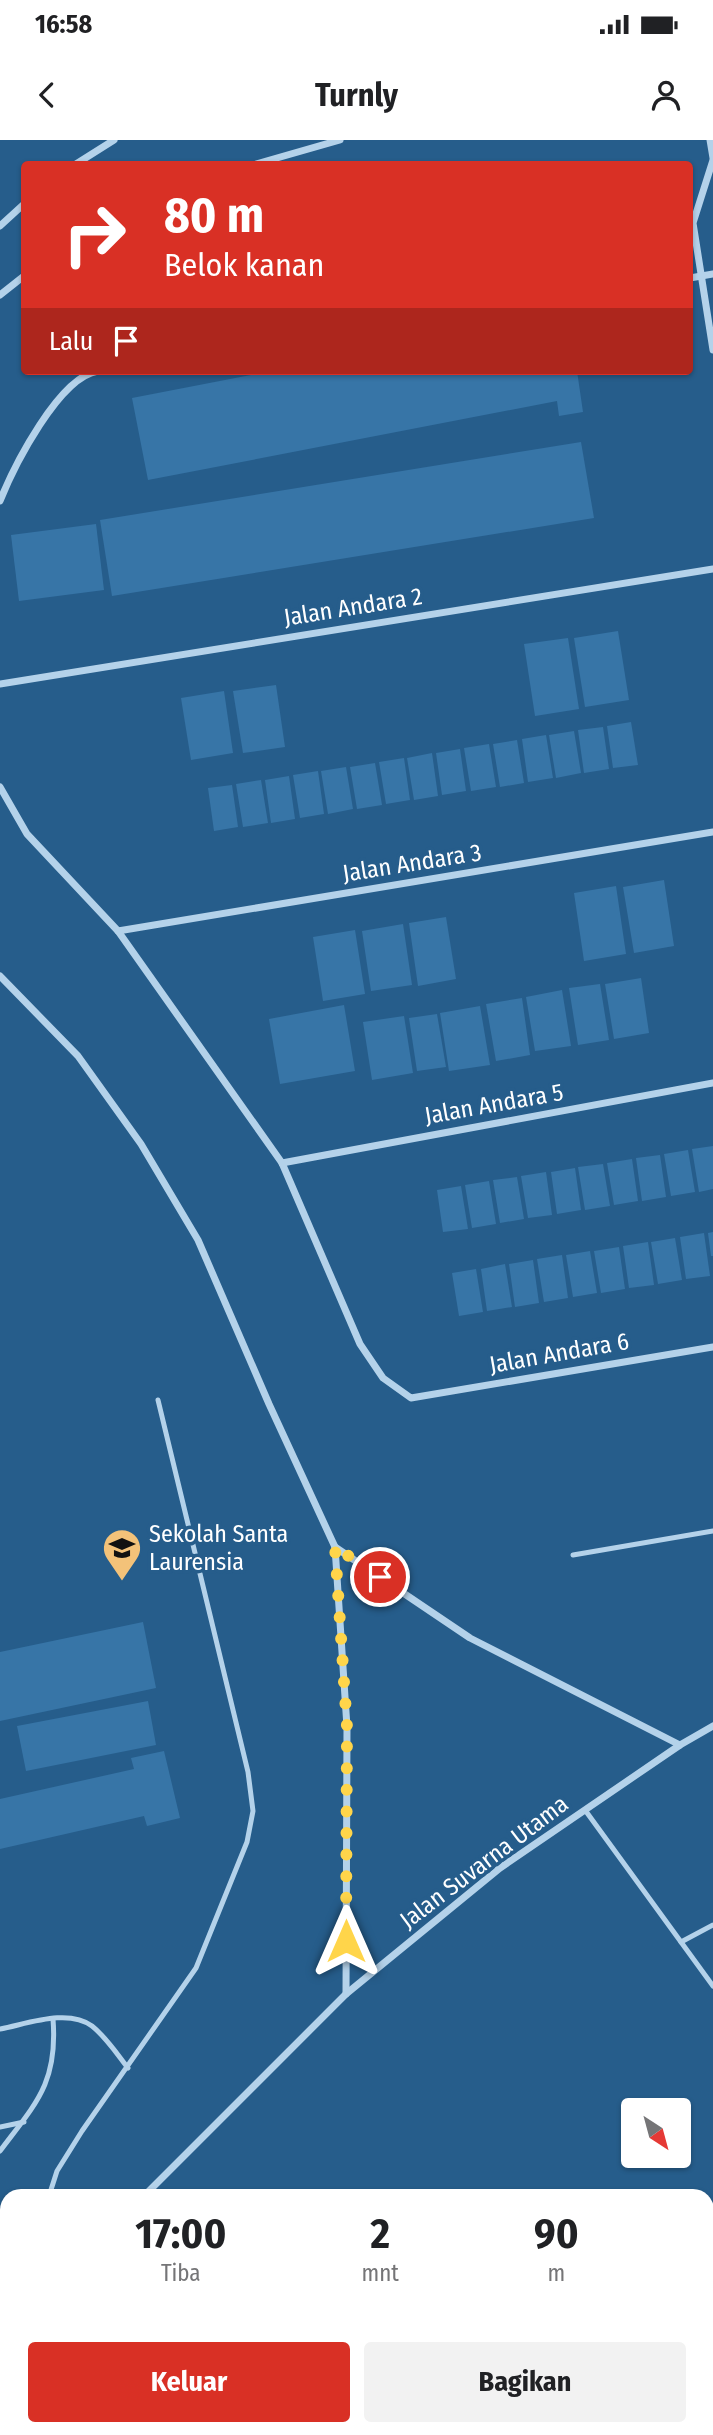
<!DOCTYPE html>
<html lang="id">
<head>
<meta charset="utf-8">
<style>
	body { margin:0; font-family:"Fira Sans Condensed",sans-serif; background:#f2f2f2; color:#202124; height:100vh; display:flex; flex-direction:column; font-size:26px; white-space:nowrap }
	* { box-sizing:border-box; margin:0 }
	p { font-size:23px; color:#757577 }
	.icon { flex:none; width:38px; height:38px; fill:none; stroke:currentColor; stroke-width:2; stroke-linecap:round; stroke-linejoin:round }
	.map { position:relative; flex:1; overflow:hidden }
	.drawer { position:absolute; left:0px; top:2049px; width:714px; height:247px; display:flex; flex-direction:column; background:#fff; border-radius:21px 21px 0 0; box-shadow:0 2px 5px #0004 }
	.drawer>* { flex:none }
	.hud { position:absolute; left:21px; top:21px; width:672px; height:214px; border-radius:7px; box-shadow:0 2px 5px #0004; background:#d93025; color:#fff; overflow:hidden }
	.needle { width:46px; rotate:144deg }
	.tools { position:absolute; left:621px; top:1958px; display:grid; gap:14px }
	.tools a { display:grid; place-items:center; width:70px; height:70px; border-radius:7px; background:#fff; box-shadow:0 2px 5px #0004; font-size:35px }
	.pin { position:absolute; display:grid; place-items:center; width:60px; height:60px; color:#fff; margin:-30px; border:4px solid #fff; border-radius:50%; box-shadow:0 2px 7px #0007 }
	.me { position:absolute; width:77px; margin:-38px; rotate:0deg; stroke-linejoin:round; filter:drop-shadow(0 0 5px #0008) }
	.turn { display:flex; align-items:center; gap:24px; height:147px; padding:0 28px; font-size:32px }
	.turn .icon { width:91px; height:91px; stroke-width:2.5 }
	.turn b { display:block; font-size:49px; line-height:60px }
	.then { display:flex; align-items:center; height:66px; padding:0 28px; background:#0003; gap:14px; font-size:26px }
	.eta { display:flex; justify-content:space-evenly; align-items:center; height:119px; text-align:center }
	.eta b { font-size:42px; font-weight:700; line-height:49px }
	.cta { display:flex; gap:14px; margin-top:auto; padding:14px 28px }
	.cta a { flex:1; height:80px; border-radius:7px; background:#d93025; color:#fff; font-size:28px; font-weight:700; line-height:80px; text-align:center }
	.cta a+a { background:#f2f2f2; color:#202124 }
	.status { display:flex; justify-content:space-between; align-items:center; height:49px; padding:0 35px; background:#fff; direction:ltr }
	.status svg { height:19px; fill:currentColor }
	header { display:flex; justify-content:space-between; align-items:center; height:91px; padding:0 28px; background:#fff; font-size:32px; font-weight:700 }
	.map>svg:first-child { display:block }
</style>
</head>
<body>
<div class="status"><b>16:58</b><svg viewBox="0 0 49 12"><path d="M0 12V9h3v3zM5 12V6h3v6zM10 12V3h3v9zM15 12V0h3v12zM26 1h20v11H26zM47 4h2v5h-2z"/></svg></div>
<header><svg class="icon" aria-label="back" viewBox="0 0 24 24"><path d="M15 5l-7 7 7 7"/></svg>Turnly<svg class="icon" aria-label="person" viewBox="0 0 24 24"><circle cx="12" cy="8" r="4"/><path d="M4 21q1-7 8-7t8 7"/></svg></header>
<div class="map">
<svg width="713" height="2295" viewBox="0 0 713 2295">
	<rect width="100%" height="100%" fill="#265d8b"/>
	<g fill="#3775a7">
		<polygon points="271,231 577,231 583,272 559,276 557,261 148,340 132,258"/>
		<polygon points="581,302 594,378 112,456 100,380"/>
		<polygon points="96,384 104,450 19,461 11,395"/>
		<polygon points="618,491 629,560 585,567 574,498"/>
		<polygon points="568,498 579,569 535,576 524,504"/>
		<polygon points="276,545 285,607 243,613 233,551"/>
		<polygon points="224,551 233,613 191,620 181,558"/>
		<polygon points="631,582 638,625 613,628 607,586"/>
		<polygon points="603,587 609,629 584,633 578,590"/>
		<polygon points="574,591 581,633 556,638 549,595"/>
		<polygon points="546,595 553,638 528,642 522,599"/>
		<polygon points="517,600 524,643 500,647 493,604"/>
		<polygon points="489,604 496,647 471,651 464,608"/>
		<polygon points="460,609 466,651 442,655 436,613"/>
		<polygon points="432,613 438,656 414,660 407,618"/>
		<polygon points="404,618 410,660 386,664 379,622"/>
		<polygon points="375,623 382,665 357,669 350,627"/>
		<polygon points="346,627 353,669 328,674 321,631"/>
		<polygon points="318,631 324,674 300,678 293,635"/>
		<polygon points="289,636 295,679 271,683 265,640"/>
		<polygon points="261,640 268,683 243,687 236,644"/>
		<polygon points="232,645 238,687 214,691 208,648"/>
		<polygon points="664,740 674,806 634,813 623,747"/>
		<polygon points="616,746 626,814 584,821 574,753"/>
		<polygon points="446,777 456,839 418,846 409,783"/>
		<polygon points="403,784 412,845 371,851 362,791"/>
		<polygon points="355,790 365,854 323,861 313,797"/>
		<polygon points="641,838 649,893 614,899 605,844"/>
		<polygon points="600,844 609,900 578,905 569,848"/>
		<polygon points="562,850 571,906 535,911 526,857"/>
		<polygon points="522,858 530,915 496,921 486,864"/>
		<polygon points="344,865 355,931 280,944 269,879"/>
		<polygon points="480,866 490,925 449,931 440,873"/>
		<polygon points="437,874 446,927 417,931 409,878"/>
		<polygon points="404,876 413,933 372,940 363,882"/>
		<polygon points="713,1006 713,1049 699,1052 692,1009"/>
		<polygon points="688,1010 695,1052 671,1056 664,1014"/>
		<polygon points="660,1015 666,1057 642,1061 636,1018"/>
		<polygon points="632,1019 638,1061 614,1065 607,1023"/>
		<polygon points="603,1024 610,1066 585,1070 578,1027"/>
		<polygon points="575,1028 581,1070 557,1074 551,1032"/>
		<polygon points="546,1032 552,1075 528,1078 521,1036"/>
		<polygon points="517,1037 524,1079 500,1083 493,1040"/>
		<polygon points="489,1041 496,1084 472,1088 465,1045"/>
		<polygon points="461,1046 468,1089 443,1092 437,1050"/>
		<polygon points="713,1092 713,1116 711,1116 708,1093"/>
		<polygon points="704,1093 710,1136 686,1139 680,1097"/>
		<polygon points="675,1098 682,1140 658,1144 651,1102"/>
		<polygon points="648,1102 654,1145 629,1148 623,1106"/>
		<polygon points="619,1107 625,1149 601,1153 594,1111"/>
		<polygon points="590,1111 597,1153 573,1157 566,1115"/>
		<polygon points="562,1115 568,1158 544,1162 537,1119"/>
		<polygon points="533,1120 539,1163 515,1167 509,1124"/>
		<polygon points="505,1124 512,1167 487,1171 481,1129"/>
		<polygon points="476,1129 483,1172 459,1176 452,1133"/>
		<polygon points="143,1482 156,1548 0,1581 0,1512"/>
		<polygon points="148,1561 156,1605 26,1631 17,1586"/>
		<polygon points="164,1611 180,1678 147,1686 144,1676 0,1709 0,1659 134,1629 131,1618"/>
		<polygon points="713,2134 713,2175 707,2167 707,2139"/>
		<polygon points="707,2172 713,2180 713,2188 707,2192"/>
		<polygon points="145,2289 229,2289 234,2295 137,2295"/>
		<polygon points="505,2289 512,2295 497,2295"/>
		<polygon points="511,2289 542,2289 547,2295 516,2295"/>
		<polygon points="547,2289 577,2289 569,2295 552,2295"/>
	</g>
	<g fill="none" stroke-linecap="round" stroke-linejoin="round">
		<g stroke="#b4d2ea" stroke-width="5">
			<polyline points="573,1415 713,1391"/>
			<polyline points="585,1670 713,1846"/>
			<polyline points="681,1802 713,1785"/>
			<path d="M0 1889C27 1884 68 1868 92 1886 106 1897 117 1914 128 1928"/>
			<polyline points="0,1987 24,1982"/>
			<path d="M0 2011C36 1963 58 1943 53 1879"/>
			<polyline points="49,2056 57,2031 82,1991 196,1828 247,1702 253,1671 248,1632 158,1260"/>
			<polyline points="246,2289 250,2295"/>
			<polyline points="78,2295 83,2289"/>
		</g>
		<g stroke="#b4d2ea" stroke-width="7">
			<polyline points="710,0 713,18"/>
			<polyline points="713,20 693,83 713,210"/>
			<polyline points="76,24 114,0"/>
			<polyline points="256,24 340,0"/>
			<polyline points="0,86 24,64"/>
			<polyline points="690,138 713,134"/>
			<polyline points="0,155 24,136"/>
			<path d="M0 361C14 326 59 237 98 231"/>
			<polyline points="0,544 713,429"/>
			<polyline points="0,647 27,694 118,791 282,1023 360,1204 383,1238 411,1258 713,1207"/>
			<polyline points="118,791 713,692"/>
			<polyline points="0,836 78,916 141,1004 198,1100 269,1264 335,1407 347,1587 346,1854"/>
			<polyline points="282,1023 713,943"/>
			<polyline points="335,1407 470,1498 680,1605"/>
			<polyline points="144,2056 346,1854 500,1728 680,1605 713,1586"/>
			<polyline points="0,2222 7,2213"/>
			<polyline points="707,2247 713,2242"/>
			<polyline points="641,2295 649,2289"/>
		</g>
	</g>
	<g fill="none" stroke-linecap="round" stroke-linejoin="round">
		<polyline stroke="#ffd54a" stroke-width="12" stroke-dasharray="0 21.6" points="346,1801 347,1587 335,1407 380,1437"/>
	</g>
	<defs>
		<g id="school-pin" transform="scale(2.0125)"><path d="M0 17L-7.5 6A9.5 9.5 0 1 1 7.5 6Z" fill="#f3c279" stroke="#265d8b"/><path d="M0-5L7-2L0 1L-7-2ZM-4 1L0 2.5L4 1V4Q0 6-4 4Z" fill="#111"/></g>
	</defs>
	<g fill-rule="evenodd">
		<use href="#school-pin" x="122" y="1408"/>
	</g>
	<g text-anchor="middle" stroke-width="7" stroke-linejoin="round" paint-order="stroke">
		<g font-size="24" fill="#fff" stroke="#265d8b">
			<text transform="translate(353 467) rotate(-9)" y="8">Jalan Andara 2</text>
			<text transform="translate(412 723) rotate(-9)" y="8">Jalan Andara 3</text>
			<text transform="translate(494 964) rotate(-10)" y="8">Jalan Andara 5</text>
			<text transform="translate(559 1213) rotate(-10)" y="8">Jalan Andara 6</text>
			<text transform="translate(484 1722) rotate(-37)" y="8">Jalan Suvarna Utama</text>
		</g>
		<g font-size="24" fill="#fff" stroke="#265d8b" text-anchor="start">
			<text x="149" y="1402">Sekolah Santa<tspan x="149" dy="28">Laurensia</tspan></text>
		</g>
	</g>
</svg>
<div class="tools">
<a><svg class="needle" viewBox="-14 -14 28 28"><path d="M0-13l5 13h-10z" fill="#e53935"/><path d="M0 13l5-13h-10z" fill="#757577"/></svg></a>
</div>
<div class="pin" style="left:380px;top:1437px;background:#d93025"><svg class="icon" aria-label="arrive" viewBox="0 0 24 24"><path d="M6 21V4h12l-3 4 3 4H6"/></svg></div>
<svg class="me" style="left:346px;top:1801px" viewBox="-20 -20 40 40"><path d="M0-17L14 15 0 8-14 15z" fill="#ffd54a" stroke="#fff" stroke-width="4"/></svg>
<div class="hud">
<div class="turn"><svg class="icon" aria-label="right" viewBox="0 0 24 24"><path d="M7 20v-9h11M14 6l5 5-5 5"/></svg><div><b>80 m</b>Belok kanan</div></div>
<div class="then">Lalu<svg class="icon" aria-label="arrive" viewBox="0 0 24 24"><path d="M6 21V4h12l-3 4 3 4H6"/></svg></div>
</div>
<section class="drawer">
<div class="eta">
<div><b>17:00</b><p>Tiba</p></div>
<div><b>2</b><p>mnt</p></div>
<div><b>90</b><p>m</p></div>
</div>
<div class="cta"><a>Keluar</a><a>Bagikan</a></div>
</section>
</div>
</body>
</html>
